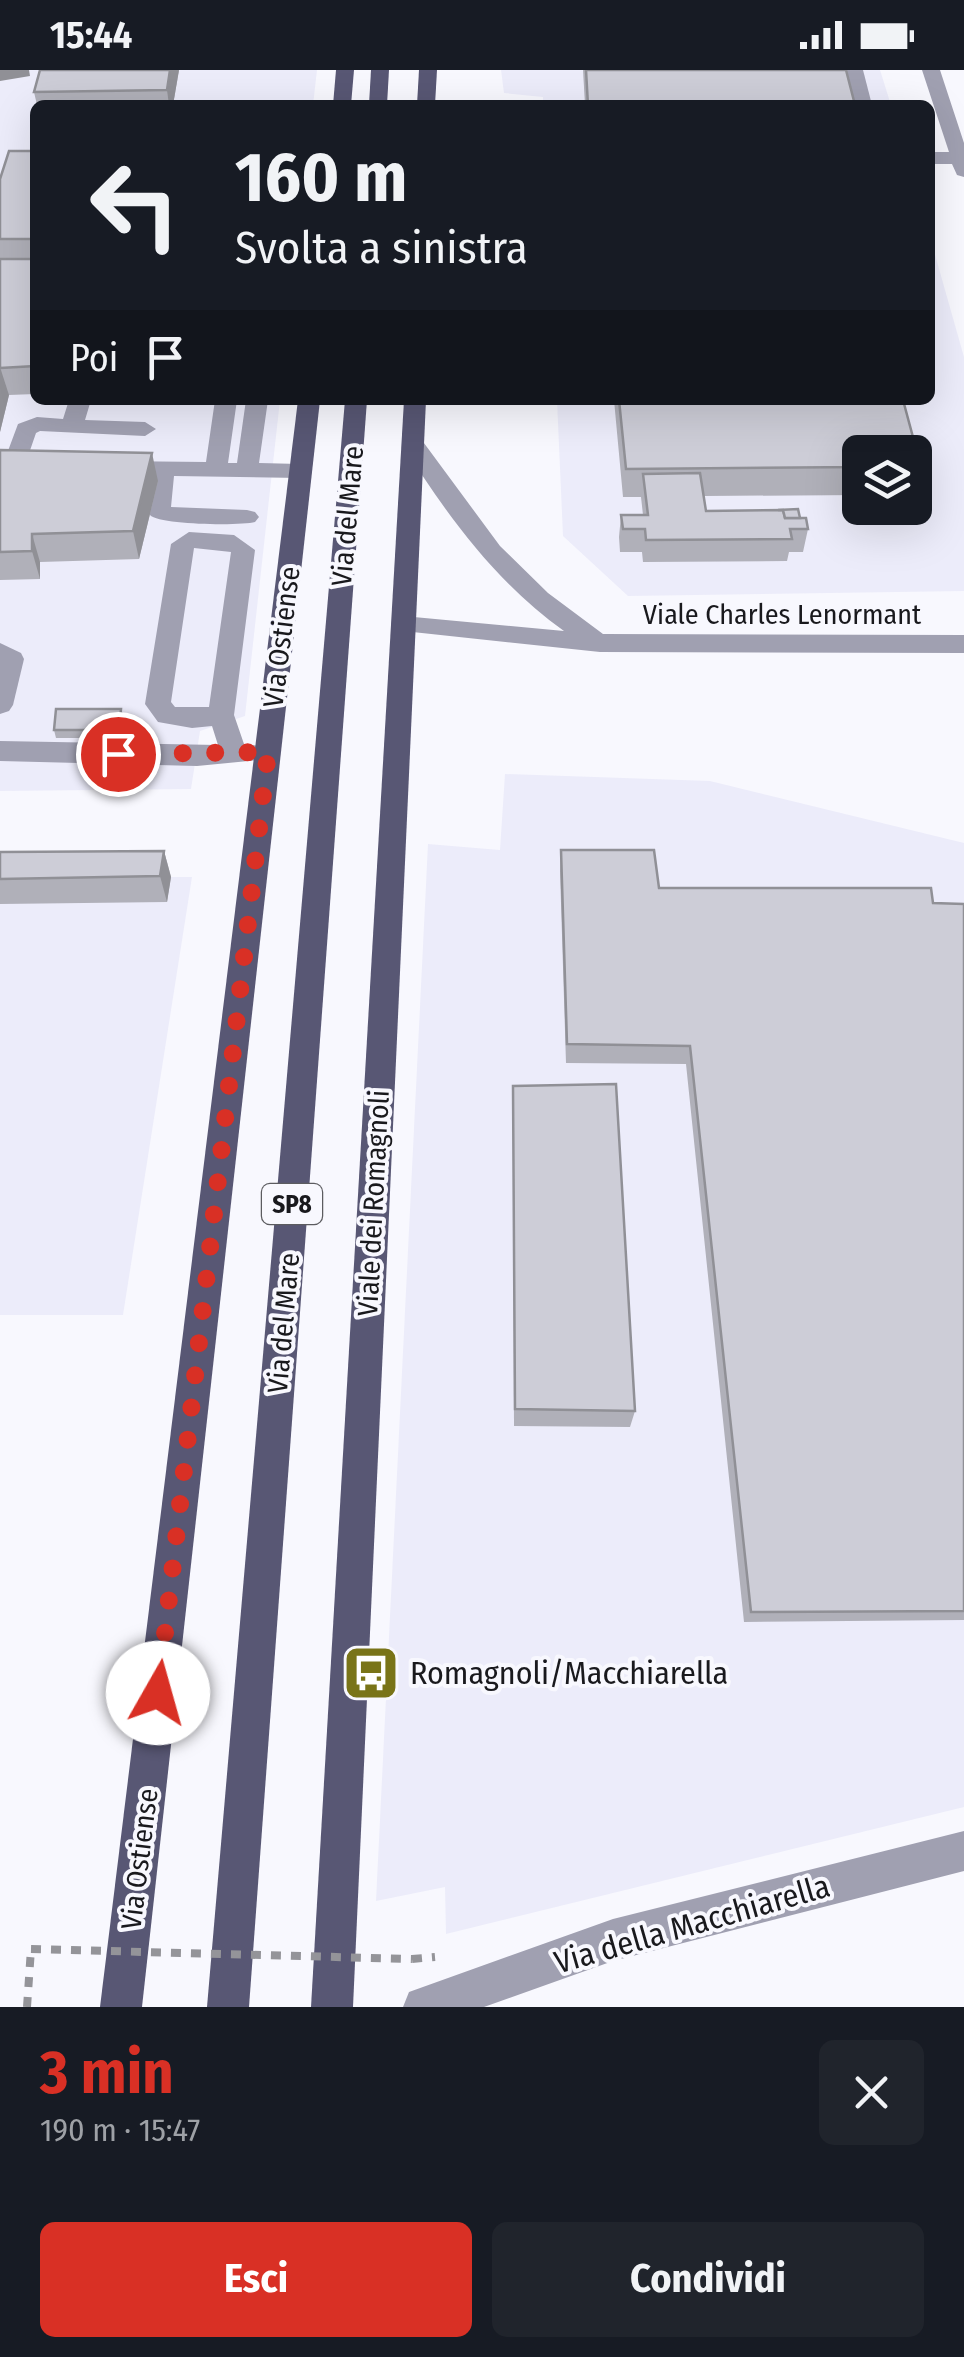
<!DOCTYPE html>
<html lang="it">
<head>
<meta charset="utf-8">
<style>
	body { margin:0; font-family:"Fira Sans Condensed",sans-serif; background:#20242c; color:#f1f3f6; height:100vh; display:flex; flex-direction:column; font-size:38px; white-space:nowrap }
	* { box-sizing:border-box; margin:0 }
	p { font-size:32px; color:#9ea1a6 }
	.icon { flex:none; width:55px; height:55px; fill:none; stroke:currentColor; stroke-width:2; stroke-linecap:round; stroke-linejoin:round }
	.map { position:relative; height:1937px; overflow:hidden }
	.details { display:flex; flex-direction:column; background:#171b24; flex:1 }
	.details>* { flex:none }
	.hud { position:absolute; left:30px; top:30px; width:905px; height:305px; border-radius:15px; box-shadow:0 10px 40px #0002; background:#171b24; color:#f1f3f6; overflow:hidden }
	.controls { position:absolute; left:842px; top:365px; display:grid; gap:20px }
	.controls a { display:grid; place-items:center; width:90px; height:90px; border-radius:15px; background:#171b24; box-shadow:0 10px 40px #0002; font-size:50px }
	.pin { position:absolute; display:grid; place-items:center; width:85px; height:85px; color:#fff; margin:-42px; border:5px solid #fff; border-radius:50%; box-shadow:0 2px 10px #0007 }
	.me { position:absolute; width:110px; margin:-55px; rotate:7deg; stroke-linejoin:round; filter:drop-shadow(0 0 8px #0008) }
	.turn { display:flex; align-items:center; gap:35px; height:210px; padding:0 40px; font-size:45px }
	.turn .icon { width:130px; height:130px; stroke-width:2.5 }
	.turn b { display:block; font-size:70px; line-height:85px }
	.then { display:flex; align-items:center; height:95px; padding:0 40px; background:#0003; gap:20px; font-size:38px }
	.round { display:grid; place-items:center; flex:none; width:105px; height:105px; border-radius:15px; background:#20242c }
	.headline { display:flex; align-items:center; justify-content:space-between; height:170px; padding:0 40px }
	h1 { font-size:60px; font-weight:700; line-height:75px; color:#d93025 }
	.action { display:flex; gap:20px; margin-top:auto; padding:20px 40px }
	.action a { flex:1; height:115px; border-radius:15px; background:#d93025; color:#fff; font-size:40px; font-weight:700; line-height:115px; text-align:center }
	.action a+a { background:#20242c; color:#f1f3f6 }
	.status { display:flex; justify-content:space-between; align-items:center; height:70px; padding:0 50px; background:#171b24; direction:ltr }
	.status svg { height:28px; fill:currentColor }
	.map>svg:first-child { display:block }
</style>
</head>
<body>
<div class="status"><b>15:44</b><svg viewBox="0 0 49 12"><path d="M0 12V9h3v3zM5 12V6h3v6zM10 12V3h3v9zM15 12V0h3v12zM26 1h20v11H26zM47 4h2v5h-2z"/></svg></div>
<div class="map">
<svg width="964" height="1937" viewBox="0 0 964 1937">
	<rect width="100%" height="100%" fill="#f8f8fe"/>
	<g fill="#ececfa" fill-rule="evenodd">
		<polygon points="0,0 317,0 313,35 35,35 35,330 280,330 245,646 200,661 191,719 0,721"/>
		<polygon points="501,0 880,0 891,35 543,35 543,27 504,23"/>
		<path d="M930 167 964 287V521L628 526 563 466 557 330H930ZM860 382H915V438H860Z"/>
		<polygon points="505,704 710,711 964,773 964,1737 446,1864 445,1817 376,1831 428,774 500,780"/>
		<polygon points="0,807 192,807 123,1245 0,1245"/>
	</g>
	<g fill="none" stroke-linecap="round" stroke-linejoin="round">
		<g stroke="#949499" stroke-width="8" stroke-dasharray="10 10" stroke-linecap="butt">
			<polyline points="412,1889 435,1887"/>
			<polyline points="27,1937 31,1879"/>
		</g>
		<g fill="#a0a0b1" fill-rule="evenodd">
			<polygon points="845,0 863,0 872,35 854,35"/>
			<polygon points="922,0 940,0 964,73 964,107 957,105 952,94 930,94 930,82 949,82"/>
			<polygon points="69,330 91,330 85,350 145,352 156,359 145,366 40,361 36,363 26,392 41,395 44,400 41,405 5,402 2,397 18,354 37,347 63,349"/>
			<path d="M215 330H237L228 393H237L246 330H268L259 393 300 394 311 401 300 408 174 406 171 437 247 440 255 442 259 447 255 452C241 456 159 455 150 445 144 438 151 415 152 406L113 405 102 398 113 391 206 392Z"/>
			<path d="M413 367 421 369 500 476 548 523 603 564 964 565V583L600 582 394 560 391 554 403 546 564 561C496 513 446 444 402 374Z"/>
			<path d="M189 462 234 465 255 480 234 645 244 674 259 676 263 683 259 690 197 696 0 691V671L218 675 212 656 192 658 158 652 145 634 171 474ZM194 478 231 482 209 637H175L171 632Z"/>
			<polygon points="0,573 21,583 24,589 13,635 9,641 0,644"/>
			<polygon points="964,1761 964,1801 613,1891 484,1937 403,1937 409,1922 613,1849"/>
		</g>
		<g fill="#585774" fill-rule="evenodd">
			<polygon points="336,0 354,0 351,35 333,35"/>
			<polygon points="371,0 389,0 387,35 369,35"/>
			<polygon points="419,0 437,0 435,35 417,35"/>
			<polygon points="298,330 320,330 142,1937 100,1937"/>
			<polygon points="345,330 367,330 249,1937 207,1937"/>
			<polygon points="404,330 426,330 353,1937 311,1937"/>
		</g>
		<polyline stroke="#949499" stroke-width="8" stroke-dasharray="10 10" stroke-linecap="butt" points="31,1879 412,1889"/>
	</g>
	<g fill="#b0b0b9">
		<polygon points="40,0 179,0 173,35 37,35 34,22"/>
		<polygon points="583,0 846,0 855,35 585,35"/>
		<polygon points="35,81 35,324 9,325 0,362 0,109"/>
		<polygon points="614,330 903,330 921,397 915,419 915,382 860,382 860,425 704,426 706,441 800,448 808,459 803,482 789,482 787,491 643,492 642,482 620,482 619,467 621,445 643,445 641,427 623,427"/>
		<polygon points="0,380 158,411 139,489 40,492 40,509 0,510"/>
		<polygon points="124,647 121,668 56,668 54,660"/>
		<polygon points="561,780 659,818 964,834 964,1550 744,1552 686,994 566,993 560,801"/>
		<polygon points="164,781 171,807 167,832 0,834 0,782"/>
		<polygon points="513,1016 635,1341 630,1357 514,1356"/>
	</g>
	<g fill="#909096">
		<polygon points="0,0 29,0 30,6 0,11"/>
		<polygon points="170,0 179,0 173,35 169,35 167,20"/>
		<polygon points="0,297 9,325 0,362"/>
		<polygon points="152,383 158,411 139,489 133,461"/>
		<polygon points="32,464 40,492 40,509 32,481"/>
		<polygon points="121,639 124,647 121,668 119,660"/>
		<polygon points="164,781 171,807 167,832 160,806"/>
	</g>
	<g fill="#cdcdd7" stroke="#909096" stroke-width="2.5">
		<polygon points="40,0 170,0 167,20 34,22"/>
		<polygon points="586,0 846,0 855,35 588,35"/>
		<polygon points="9,81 35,81 35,169 0,169 0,109"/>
		<polygon points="0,189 35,189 35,296 0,298"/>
		<polygon points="619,330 903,330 921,397 915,397 915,382 860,382 860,397 626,399"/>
		<polygon points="0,380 152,383 133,461 32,464 32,481 0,482"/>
		<polygon points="700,403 706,441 783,440 785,448 806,448 808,459 790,459 792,469 646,470 645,459 623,459 621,445 648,445 643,404"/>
		<polygon points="798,439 800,448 785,448 783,440 778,440"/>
		<polygon points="56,639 121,639 119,660 54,660"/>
		<polygon points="561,780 654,780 659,818 931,818 933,833 964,834 964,1541 751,1542 690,976 567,974"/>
		<polygon points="164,781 160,806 0,809 0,782"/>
		<polygon points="616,1014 635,1341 515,1339 513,1016"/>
	</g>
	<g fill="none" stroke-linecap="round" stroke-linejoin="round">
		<polyline stroke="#d93025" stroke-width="18" stroke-dasharray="0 32.4" points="118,684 268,682 158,1623"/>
	</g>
	<defs>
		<g id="bus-square" transform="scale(2.875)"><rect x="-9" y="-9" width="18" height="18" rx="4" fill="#797418" stroke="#f8f8fe"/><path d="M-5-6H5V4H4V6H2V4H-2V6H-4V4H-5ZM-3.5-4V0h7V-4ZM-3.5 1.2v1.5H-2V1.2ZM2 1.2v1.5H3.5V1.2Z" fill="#fff"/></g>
	</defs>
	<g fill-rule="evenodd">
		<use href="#bus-square" x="371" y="1603"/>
	</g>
	<g text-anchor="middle" stroke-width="8" stroke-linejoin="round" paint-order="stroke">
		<rect fill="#f8f8fe" stroke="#5c5c60" stroke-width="2.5" x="262" y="1114" width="60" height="40" rx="8"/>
		<g font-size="25" font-weight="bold" fill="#19191d">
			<text x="292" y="1143">SP8</text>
		</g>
		<g font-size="28" fill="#19191d" stroke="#f8f8fe">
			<text transform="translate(347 446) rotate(-85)" y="10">Via del Mare</text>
			<text x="782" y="554">Viale Charles Lenormant</text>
			<text transform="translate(281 567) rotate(-83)" y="10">Via Ostiense</text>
			<text transform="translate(373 1133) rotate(-87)" y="10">Viale dei Romagnoli</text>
			<text transform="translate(283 1253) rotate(-85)" y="10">Via del Mare</text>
			<text transform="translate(139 1789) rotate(-83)" y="10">Via Ostiense</text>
		</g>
		<g font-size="32" fill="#19191d" stroke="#f8f8fe" text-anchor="start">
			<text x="410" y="1614">Romagnoli/Macchiarella</text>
		</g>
		<g font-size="32" fill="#19191d" stroke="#f8f8fe">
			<text transform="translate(692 1854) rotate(-16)" y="11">Via della Macchiarella</text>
		</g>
	</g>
</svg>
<div class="controls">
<a><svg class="icon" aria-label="layers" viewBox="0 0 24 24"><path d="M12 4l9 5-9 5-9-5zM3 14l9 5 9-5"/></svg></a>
</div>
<div class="pin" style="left:118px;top:684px;background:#d93025"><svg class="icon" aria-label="arrive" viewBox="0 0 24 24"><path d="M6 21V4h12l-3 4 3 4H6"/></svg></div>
<svg class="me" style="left:158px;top:1623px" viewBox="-20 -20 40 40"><circle r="19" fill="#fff"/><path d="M0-13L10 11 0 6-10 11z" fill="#d93025"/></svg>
<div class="hud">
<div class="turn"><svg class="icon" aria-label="left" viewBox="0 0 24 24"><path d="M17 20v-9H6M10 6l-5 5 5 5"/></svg><div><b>160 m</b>Svolta a sinistra</div></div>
<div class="then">Poi<svg class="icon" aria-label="arrive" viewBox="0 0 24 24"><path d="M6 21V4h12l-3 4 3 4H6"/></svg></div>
</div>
</div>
<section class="details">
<div class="headline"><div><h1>3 min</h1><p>190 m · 15:47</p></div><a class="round"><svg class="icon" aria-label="close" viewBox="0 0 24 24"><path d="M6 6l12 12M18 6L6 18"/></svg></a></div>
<div class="action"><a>Esci</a><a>Condividi</a></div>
</section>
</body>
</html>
